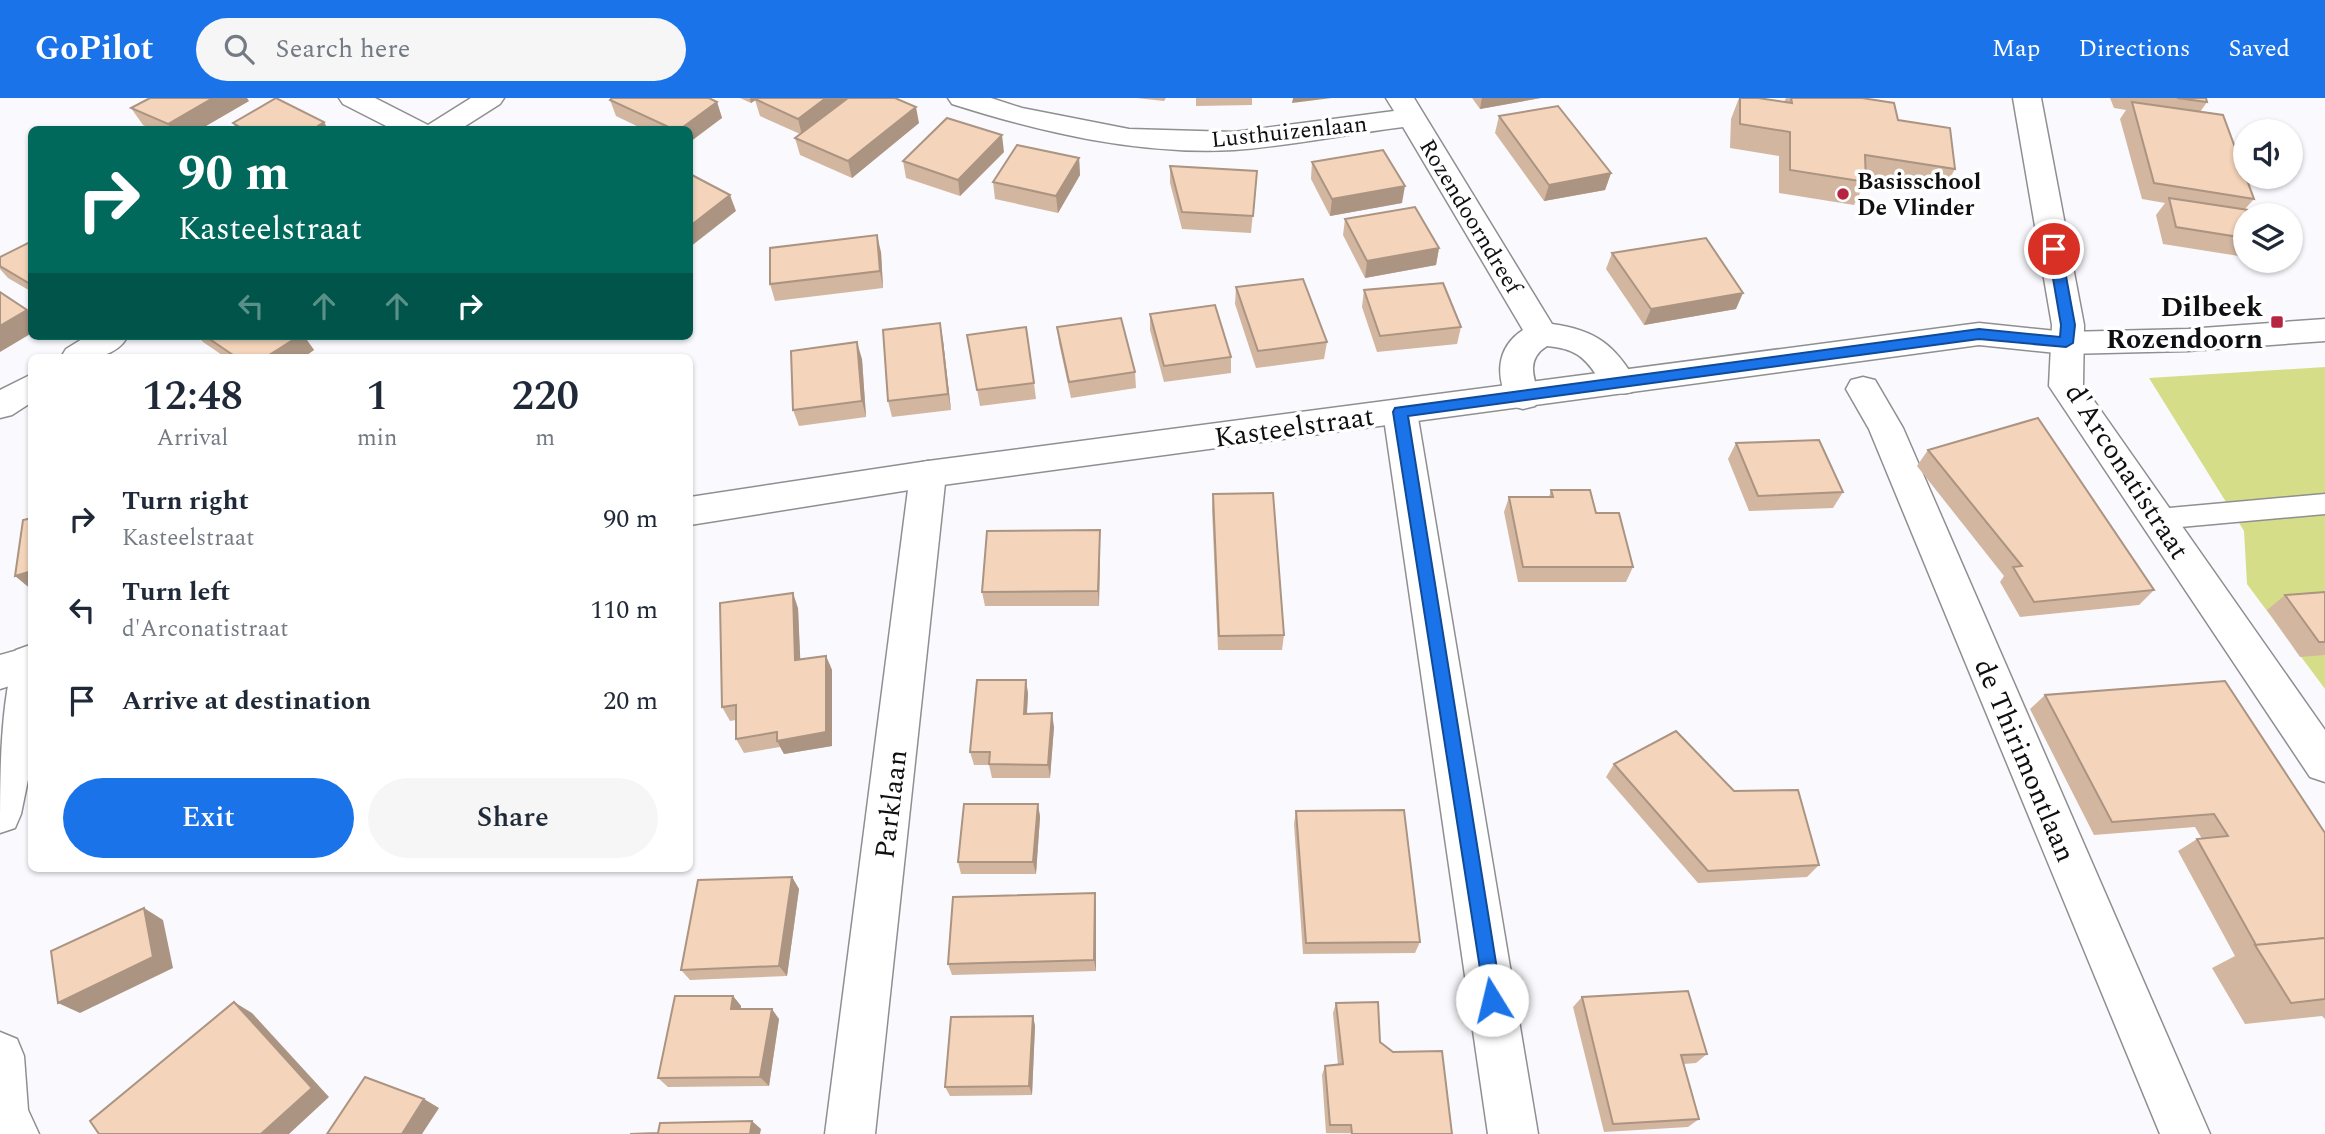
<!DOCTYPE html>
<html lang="en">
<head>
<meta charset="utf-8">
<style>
	body { margin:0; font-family:Spectral,serif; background:#f6f6f7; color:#1f2937; height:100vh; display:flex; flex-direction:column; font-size:26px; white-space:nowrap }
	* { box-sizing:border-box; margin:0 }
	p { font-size:23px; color:#747a83 }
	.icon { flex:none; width:38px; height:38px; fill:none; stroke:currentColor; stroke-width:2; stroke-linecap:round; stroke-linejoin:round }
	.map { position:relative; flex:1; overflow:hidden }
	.side { position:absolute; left:28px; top:256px; width:665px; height:518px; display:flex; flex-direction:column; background:#fff; border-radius:10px; box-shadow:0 2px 5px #0004 }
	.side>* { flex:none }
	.top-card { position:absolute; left:28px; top:28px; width:665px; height:214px; border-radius:10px; box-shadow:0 2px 5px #0004; background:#00695c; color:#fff; overflow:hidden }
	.controls { position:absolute; left:2233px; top:21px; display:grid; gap:14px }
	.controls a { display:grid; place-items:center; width:70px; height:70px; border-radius:50%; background:#fff; box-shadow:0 2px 5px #0004; font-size:35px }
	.pin { position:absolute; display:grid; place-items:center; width:60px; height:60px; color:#fff; margin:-30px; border:4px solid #fff; border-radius:50%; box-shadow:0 2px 7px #0007 }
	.me { position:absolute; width:77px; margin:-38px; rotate:351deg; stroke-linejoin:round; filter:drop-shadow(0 0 5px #0008) }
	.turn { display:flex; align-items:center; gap:24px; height:147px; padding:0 35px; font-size:32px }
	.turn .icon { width:91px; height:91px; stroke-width:2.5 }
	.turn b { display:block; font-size:49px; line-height:60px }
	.lanes { display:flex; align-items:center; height:66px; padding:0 35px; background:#0003; justify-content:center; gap:35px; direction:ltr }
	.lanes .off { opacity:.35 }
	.eta { display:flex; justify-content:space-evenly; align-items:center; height:119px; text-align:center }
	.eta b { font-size:42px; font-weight:600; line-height:49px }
	.primary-button { display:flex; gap:14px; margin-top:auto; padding:14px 35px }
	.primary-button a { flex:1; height:80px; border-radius:42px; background:#1a73e8; color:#fff; font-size:28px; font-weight:600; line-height:80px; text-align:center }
	.primary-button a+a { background:#f6f6f7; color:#1f2937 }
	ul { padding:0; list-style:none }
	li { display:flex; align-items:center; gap:21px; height:91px; padding:0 35px }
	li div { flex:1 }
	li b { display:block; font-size:26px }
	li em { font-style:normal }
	header { display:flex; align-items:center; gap:42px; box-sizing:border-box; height:98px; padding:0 35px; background:#1a73e8; color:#fff }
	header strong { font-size:33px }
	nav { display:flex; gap:38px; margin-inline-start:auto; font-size:24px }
	.search { width:490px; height:63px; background:#f6f6f7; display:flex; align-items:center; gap:18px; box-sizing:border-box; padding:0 24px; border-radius:38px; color:#747a83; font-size:26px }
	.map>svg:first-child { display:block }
</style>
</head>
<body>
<header>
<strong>GoPilot</strong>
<div class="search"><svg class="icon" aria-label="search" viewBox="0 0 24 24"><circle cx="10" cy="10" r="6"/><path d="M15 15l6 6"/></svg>Search here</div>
<nav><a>Map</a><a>Directions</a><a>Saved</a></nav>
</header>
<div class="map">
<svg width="2325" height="1036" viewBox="0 0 2325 1036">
	<rect width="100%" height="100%" fill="#fafafe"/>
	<polygon fill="#d6dd88" points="2325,269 2325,591 2247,486 2244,433 2149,280"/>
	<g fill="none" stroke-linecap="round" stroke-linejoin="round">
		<g stroke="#8f8f92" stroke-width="3">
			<polygon id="lane" points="2325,396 2325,416 2158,431 2149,428 2145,421 2149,414 2158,411"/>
		</g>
		<g stroke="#8f8f92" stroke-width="3">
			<g id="street">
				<polygon points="339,0 375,0 428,27 471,0 504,0 500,6 459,32 394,32 343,6"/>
				<path d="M948 0H991L1022 10 1129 31 1234 34 1394 13 1386 0H1414L1552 226C1596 232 1615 247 1637 285L1632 294C1600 303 1601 272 1578 257 1569 251 1558 249 1547 248 1526 261 1533 279 1540 299L1535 308 1523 311 1511 308C1495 281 1495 250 1523 232L1403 29C1347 36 1290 48 1234 52 1139 57 1043 35 952 6Z"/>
				<polygon points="2013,0 2041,0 2084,227 2083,287 2325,632 2325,684 2310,679 2049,288 2052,227"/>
				<path d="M87 238H128C114 263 87 259 61 259L66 251Z"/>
				<polygon points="32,276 32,304 12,317 0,320 0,292"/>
				<polygon points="1863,279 1875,282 1903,330 2210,1036 2160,1036 1869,331 1846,291 1851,282"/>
				<polygon points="1400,302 1412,305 1417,314 1538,1036 1488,1036 1383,314 1388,305"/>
				<polygon points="928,363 941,366 946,376 875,1036 825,1036 910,376 915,366"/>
				<path d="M30 547 32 662 21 716 15 730 0 735C0 677 0 606 16 552Z"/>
				<polygon points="0,934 17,941 24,958 28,1012 39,1036 0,1036"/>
			</g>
		</g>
		<g stroke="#8f8f92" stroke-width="3">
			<g id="secondary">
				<polygon points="2325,221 2325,243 2188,253 2066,256 1979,247 928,389 690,427 690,399 928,363 1979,225 2066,234 2188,231"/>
				<polygon points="32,548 32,581 0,591 0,557"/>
			</g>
		</g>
		<use href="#lane" fill="#fff" fill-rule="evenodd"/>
		<use href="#street" fill="#fff" fill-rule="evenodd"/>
		<use href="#secondary" fill="#fff" fill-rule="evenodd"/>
	</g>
	<g fill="#d2b6a0">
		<polygon points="740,0 895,0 919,25 852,80 800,57 795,40 800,36 760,18 755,2 751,5"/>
		<polygon points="1136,0 1166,0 1164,3"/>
		<polygon points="1196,0 1252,0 1252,7 1196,8"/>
		<polygon points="1472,0 1541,0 1480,11"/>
		<polygon points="1739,0 1758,0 1784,4 1786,0 1862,0 1898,22 1955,71 1942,94 1866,83 1854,107 1779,95 1779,58 1730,50 1731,21"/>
		<polygon points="2110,0 2206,0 2207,4 2200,14 2254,101 2245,111 2245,159 2163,146 2156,117 2165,105 2142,101 2120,21 2126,12 2114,10"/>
		<polygon points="610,2 717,4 722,20 690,32 645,32 616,18"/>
		<polygon points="249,3 199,32 154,32 143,27 131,10"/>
		<polygon points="1499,18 1611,75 1605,92 1544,103 1495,35"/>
		<polygon points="324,24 328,32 237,32 233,25"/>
		<polygon points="1004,54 960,98 906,80 903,63"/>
		<polygon points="1079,60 1080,77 1058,115 995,101 993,84"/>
		<polygon points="1312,64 1402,105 1330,118 1311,81"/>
		<polygon points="1170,68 1257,73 1251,135 1182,131 1170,85"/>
		<polygon points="1345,121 1439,150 1436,167 1365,180 1343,137"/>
		<polygon points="32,143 32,194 8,180 0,171 0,159"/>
		<polygon points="881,154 883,190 775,203 770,186"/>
		<polygon points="1612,155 1736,211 1644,227 1606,171"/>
		<polygon points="1236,189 1327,244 1324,261 1256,270 1235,206"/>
		<polygon points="1364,192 1461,229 1457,246 1377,254 1362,209"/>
		<polygon points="1150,216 1231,259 1231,275 1164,284 1150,232"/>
		<polygon points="1057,229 1135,274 1136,290 1071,300 1059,245"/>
		<polygon points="967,237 1034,285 1036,301 980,308"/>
		<polygon points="198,238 304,238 314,252 304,259 225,259 203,244"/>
		<polygon points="943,242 951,312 892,319 888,303"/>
		<polygon points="862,261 866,319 799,328 793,312"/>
		<polygon points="1736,345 1843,394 1833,410 1749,413 1728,361"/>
		<polygon points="1928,352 2154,492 2139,507 2020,519 2000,484 2004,478 1917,368"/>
		<polygon points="1551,392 1596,415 1633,469 1626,484 1518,484 1504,414 1509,399 1549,399"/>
		<polygon points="1213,396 1284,537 1282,552 1218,552 1212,411"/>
		<polygon points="1100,432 1100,448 1099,508 985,508 982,494"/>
		<polygon points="2325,494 2325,557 2300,559 2267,512 2285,497"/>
		<polygon points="798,510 800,562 826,558 832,572 832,648 784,656 780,649 744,655 736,641 736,622 730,623 722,609"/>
		<polygon points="1026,582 1028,596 1027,616 1054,629 1050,680 992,680 989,667 974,667 970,654"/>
		<polygon points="2045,597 2325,735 2325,921 2322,918 2245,926 2212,870 2235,858 2178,753 2197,741 2202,741 2195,729 2094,737 2030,611"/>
		<polygon points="1614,666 1734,693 1819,767 1807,779 1698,785 1606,679"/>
		<polygon points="1038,706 1040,719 1036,776 961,776 958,764"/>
		<polygon points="1296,713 1420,844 1415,855 1303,856 1294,726"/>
		<polygon points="792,779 799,791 787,878 690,882 681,872"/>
		<polygon points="1095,795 1096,807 1096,873 952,877 948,866"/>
		<polygon points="733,898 741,908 741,911 779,921 769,988 668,989 658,980"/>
		<polygon points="1582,899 1707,956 1696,965 1684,966 1699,1021 1688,1029 1604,1034 1573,909"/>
		<polygon points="1336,905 1380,944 1452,1036 1326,1035 1322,977 1325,968 1338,967 1333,915"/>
		<polygon points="1033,918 1035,928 1032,997 950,998 945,989"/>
	</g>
	<g fill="#ab9482">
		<polygon points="213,0 247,0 249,3 199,32 172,32 168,26"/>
		<polygon points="750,0 759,0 751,5"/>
		<polygon points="826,0 852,0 802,37 798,21"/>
		<polygon points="1293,0 1332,0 1292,5"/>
		<polygon points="1482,0 1541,0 1480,11"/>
		<polygon points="717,4 722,20 690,44 690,32 679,32"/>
		<polygon points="916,9 919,25 852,80 848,63"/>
		<polygon points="324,24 328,32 312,32"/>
		<polygon points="1002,37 1004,54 960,98 958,82"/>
		<polygon points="1079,60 1080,77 1058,115 1056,98"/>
		<polygon points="1611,75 1605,92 1544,103 1549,87"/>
		<polygon points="1405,88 1402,105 1330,118 1332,101"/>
		<polygon points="730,97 736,113 690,149 690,128"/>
		<polygon points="877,137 881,154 883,190 880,173"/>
		<polygon points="1439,150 1436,167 1365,180 1367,163"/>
		<polygon points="1743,195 1736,211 1644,227 1651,211"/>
		<polygon points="27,212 32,217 32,235 0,254 0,228"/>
		<polygon points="940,225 943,242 951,312 948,296"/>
		<polygon points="299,238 304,238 314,252 304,259 266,259"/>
		<polygon points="857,244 862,261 866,319 862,303"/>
		<polygon points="1100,432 1100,448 1099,508 1098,493"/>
		<polygon points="32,473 32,492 15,478"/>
		<polygon points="793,495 798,510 801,577 795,562"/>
		<polygon points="826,558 832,572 832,648 784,656 777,643"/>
		<polygon points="1026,582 1028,596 1026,629 1024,616"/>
		<polygon points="1052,615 1054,629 1050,680 1048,667"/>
		<polygon points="1038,706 1040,719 1036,776 1033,764"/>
		<polygon points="792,779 799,791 787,878 779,868"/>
		<polygon points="1095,795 1096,807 1096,873 1094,862"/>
		<polygon points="144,810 163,822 173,870 80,915 58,905"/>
		<polygon points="733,898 741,908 739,921 731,911"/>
		<polygon points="234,904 252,915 329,999 289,1036 261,1036"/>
		<polygon points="772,911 779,921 769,988 760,979"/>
		<polygon points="1033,918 1035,928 1032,997 1029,988"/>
		<polygon points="424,1001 439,1010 422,1036 402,1036"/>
		<polygon points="752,1023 761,1031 760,1036 750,1036"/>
	</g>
	<g fill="#f4d4ba" stroke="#ab9482" stroke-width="2">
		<polygon points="150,0 213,0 168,26 131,10"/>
		<polygon points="276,0 324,24 312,32 245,32 233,25"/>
		<polygon points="612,0 709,0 717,4 679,32 675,32 610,2"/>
		<polygon points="757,0 826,0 798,21 755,1"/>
		<polygon points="848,0 895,0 916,9 848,63 795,40"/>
		<polygon points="1740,0 1758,0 1792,5 1791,0 1862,0 1894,5 1898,22 1950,30 1955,71 1865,57 1866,84 1790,72 1790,34 1740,26"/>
		<polygon points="2177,0 2206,0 2207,4"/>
		<polygon points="2132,4 2223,17 2254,101 2154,85"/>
		<polygon points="1558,8 1611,75 1549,87 1499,18"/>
		<polygon points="947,20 1002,37 958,82 903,63"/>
		<polygon points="1017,47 1079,60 1056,98 993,84"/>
		<polygon points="1383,52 1405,88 1332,101 1312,64"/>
		<polygon points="1170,68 1257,73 1253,118 1182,114"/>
		<polygon points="690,76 730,97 690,128"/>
		<polygon points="2169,100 2268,115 2269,117 2245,117 2245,140 2176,129"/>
		<polygon points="1415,109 1439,150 1367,163 1345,121"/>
		<polygon points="877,137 880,173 770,186 770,150"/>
		<polygon points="1706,140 1743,195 1651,211 1612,155"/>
		<polygon points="32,143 32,187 0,168 0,159"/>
		<polygon points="1303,181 1327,244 1258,253 1236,189"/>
		<polygon points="1443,185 1461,229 1380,238 1364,192"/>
		<polygon points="0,194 27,212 0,228"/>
		<polygon points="1215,207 1231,259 1164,268 1150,216"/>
		<polygon points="1121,220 1135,274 1069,284 1057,229"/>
		<polygon points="940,225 948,296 888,303 883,232"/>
		<polygon points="1026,229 1034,285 977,292 967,237"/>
		<polygon points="205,238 299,238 266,259 236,259"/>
		<polygon points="857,244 862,303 793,312 791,253"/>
		<polygon points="2038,320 2154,492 2034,504 2013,469 2022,468 1928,352"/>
		<polygon points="1819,342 1843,394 1758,398 1736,345"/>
		<polygon points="1551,392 1590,392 1596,415 1619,415 1633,469 1523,469 1509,399 1553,399"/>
		<polygon points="1273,395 1284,537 1219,538 1213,396"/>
		<polygon points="32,420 32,473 15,478 23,422"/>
		<polygon points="1100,432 1098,493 982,494 987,433"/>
		<polygon points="2325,494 2325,544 2319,544 2285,497"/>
		<polygon points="793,495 795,562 826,558 826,634 777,643 777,634 736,641 736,607 722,609 720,505"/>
		<polygon points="977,582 1026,582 1024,616 1052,615 1048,667 989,666 990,654 970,654"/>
		<polygon points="2225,583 2325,735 2325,840 2256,847 2197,741 2228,738 2214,716 2112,724 2045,597"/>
		<polygon points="1676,633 1734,693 1798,692 1819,767 1708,773 1614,666"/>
		<polygon points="964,706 1038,706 1033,764 958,764"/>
		<polygon points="1404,712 1420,844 1306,845 1296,713"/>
		<polygon points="792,779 779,868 681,872 698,782"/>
		<polygon points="1095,795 1094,862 948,866 953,799"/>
		<polygon points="144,810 153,859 58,905 51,853"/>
		<polygon points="2325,840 2325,901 2291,905 2255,847"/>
		<polygon points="1688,893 1707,956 1681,957 1699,1021 1613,1026 1582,899"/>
		<polygon points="675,898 733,898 731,911 772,911 760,979 658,980"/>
		<polygon points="234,904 312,990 261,1036 99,1036 90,1023"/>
		<polygon points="1378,904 1380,944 1393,954 1442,953 1452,1036 1352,1036 1351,1027 1330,1027 1325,968 1343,966 1336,905"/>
		<polygon points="1033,918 1029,988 945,989 951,919"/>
		<polygon points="365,979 424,1001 402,1036 327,1036"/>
		<polygon points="752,1023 750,1036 630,1036 658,1035 660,1025"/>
	</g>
	<polygon fill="#1a73e8" stroke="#114b97" stroke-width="2" points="2054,147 2061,151 2075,227 2073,245 2066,249 1979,241 1408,318 1502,902 1499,909 1492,912 1486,909 1393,314 1395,310 1979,231 2060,239 2061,227 2048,151"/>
	<g fill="#b62442" stroke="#fff" stroke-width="2.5">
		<circle cx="1843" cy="96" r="7"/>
		<rect x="2270" y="217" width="14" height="14" rx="3.5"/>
	</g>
	<g text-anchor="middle" stroke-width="7" stroke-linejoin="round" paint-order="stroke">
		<g font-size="23" fill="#0f0f11" stroke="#fff">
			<text transform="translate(1289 33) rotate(-6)" y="8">Lusthuizenlaan</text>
			<text transform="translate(1471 118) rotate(59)" y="8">Rozendoorndreef</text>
		</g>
		<g font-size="23" font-weight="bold" fill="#0f0f11" stroke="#fff" text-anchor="start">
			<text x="1857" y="91">Basisschool<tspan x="1857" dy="26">De Vlinder</tspan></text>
		</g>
		<g font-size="28" font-weight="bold" fill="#0f0f11" stroke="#fff" text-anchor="end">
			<text x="2263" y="218">Dilbeek<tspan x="2263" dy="32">Rozendoorn</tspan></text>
		</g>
		<g font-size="28" fill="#0f0f11" stroke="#fff">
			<text transform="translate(1294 328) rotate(-8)" y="10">Kasteelstraat</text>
			<text transform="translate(2128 373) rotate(57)" y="10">d'Arconatistraat</text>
			<text transform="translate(2026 662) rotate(67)" y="10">de Thirimontlaan</text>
			<text transform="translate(890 706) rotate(-83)" y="10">Parklaan</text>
		</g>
	</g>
</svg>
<div class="controls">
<a><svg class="icon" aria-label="sound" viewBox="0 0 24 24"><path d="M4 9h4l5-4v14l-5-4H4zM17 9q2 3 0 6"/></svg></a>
<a><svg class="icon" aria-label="layers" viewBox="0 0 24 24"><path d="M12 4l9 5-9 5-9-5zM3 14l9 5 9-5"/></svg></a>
</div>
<div class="pin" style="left:2054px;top:151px;background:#d93025"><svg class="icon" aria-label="arrive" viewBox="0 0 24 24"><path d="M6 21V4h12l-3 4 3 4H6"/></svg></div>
<svg class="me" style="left:1492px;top:902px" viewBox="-20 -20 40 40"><circle r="19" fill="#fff"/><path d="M0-13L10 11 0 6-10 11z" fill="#1a73e8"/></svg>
<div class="top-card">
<div class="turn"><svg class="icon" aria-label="right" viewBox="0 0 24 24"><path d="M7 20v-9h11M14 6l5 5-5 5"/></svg><div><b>90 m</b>Kasteelstraat</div></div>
<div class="lanes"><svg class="icon off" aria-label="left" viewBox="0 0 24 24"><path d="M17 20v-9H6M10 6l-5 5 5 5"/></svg><svg class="icon off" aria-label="ahead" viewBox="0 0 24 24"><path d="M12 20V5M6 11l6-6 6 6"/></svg><svg class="icon off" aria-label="ahead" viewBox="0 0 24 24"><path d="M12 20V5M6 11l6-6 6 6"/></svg><svg class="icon" aria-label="right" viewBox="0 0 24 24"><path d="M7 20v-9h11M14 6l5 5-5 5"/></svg></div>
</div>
<section class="side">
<div class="eta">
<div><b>12:48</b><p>Arrival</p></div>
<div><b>1</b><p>min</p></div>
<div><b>220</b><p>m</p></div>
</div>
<ul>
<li><svg class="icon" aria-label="right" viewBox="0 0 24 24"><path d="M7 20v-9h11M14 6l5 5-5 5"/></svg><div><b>Turn right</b><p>Kasteelstraat</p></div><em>90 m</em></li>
<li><svg class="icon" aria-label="left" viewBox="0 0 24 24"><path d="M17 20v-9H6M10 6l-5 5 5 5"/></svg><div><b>Turn left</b><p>d'Arconatistraat</p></div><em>110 m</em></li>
<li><svg class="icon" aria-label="arrive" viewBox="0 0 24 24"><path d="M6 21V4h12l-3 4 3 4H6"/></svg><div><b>Arrive at destination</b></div><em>20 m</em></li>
</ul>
<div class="primary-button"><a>Exit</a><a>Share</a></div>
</section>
</div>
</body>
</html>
